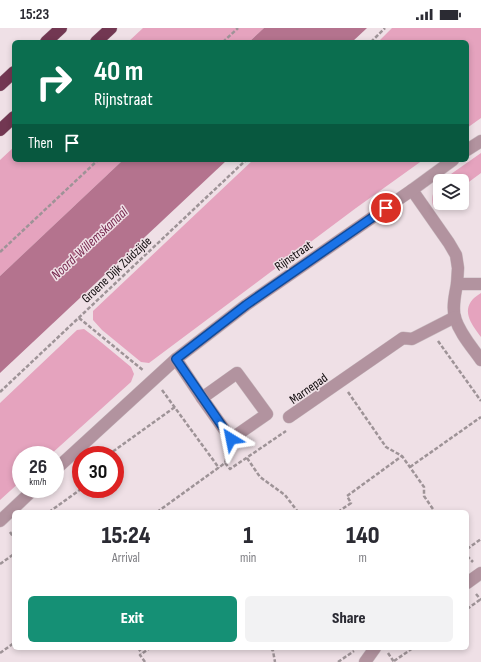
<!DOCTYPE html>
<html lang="en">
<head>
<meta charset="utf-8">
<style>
	body { margin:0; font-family:"Sofia Sans Condensed",sans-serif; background:#f2f2f3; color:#2b2b33; height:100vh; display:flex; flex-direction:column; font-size:15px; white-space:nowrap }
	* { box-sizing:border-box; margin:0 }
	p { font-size:13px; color:#7c7c81 }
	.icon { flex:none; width:22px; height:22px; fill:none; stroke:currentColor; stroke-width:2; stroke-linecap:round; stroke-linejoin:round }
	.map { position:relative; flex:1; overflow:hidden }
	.panel { position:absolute; left:12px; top:482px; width:457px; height:140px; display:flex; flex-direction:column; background:#fff; border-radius:6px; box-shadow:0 2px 6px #0003 }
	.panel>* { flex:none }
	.hud { position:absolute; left:12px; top:12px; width:457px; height:122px; border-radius:6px; box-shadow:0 2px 6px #0003; background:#0b6e4f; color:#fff; overflow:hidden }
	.fabs { position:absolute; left:433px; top:146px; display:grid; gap:8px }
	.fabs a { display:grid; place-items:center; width:36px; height:36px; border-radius:6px; background:#fff; box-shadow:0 2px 6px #0003; font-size:20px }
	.speed { position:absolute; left:12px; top:418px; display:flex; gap:8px; font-size:20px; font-weight:700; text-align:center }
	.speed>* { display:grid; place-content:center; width:52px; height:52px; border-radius:50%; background:#fff; box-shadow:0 2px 6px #0003; line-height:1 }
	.speed small { font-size:10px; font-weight:400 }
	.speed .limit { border:6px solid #d22; background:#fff; color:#111 }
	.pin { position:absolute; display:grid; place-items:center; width:34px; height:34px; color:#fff; margin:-17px; border:2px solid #fff; border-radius:50%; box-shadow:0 1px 4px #0007 }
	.me { position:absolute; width:44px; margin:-22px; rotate:325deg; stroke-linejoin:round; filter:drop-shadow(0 0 3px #0008) }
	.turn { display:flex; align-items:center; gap:14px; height:84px; padding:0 16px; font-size:18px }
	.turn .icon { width:52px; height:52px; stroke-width:2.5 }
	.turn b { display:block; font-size:28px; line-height:34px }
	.then { display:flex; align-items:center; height:38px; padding:0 16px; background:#0003; gap:8px; font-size:15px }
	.eta { display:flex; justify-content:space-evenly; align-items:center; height:68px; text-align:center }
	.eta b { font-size:24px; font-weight:800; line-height:28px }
	.primary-button { display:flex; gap:8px; margin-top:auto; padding:8px 16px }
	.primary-button a { flex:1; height:46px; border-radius:6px; background:#159075; color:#fff; font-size:16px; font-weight:800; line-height:46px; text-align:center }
	.primary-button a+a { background:#f2f2f3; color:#2b2b33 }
	.status { display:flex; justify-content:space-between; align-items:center; height:28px; padding:0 20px; background:#fff; direction:ltr }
	.status svg { height:11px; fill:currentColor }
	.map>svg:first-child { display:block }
</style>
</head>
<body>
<div class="status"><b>15:23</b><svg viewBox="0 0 49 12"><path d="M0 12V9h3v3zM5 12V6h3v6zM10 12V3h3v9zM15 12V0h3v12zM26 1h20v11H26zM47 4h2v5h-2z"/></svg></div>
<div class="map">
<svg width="481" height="634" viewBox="0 0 481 634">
	<rect width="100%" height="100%" fill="#efe0e6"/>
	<g fill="#e5a3be">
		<polygon points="143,0 264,0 249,14 128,14"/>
		<polygon points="392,0 481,0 481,90 467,100 467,14 378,14"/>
		<polygon points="14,119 14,132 123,132 0,248 0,132"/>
		<polygon points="481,125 481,145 462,159 462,153 441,153"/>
		<polygon points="253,132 423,132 356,180 149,335 141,334 102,302 93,292 93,283"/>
		<path d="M440 154V174L433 178C431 170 433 160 440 154Z"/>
		<path d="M481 265V309C473 298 461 284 473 271 475 269 478 267 481 265Z"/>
		<polygon points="84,301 96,310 131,339 134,346 131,354 50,427 21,427 21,453 0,472 0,375 77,302"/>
	</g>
	<g fill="#b4738e">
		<polygon points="264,0 367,0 352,14 249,14"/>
		<polygon points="123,132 227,132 0,345 0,248"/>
	</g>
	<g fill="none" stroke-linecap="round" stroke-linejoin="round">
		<g stroke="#cbbec3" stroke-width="13">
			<g id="street">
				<polyline points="467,122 481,113"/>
				<polyline points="412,162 449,215 456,227 458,240 457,256"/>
				<path d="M481 256H457C455 267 452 279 455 290 460 306 472 319 481 332"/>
				<polyline points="176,331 202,370"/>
				<polygon points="237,345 267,386 231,411 202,370"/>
				<polyline points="289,389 403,310 412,311 455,289"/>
				<polyline points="55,442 176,331 246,277 412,162 453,132"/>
				<polyline points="0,493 34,461"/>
				<polyline points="467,555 481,545"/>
				<polyline points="365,634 375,620"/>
			</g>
		</g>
		<g stroke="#cbbec3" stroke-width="13">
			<g id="highway">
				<polyline points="46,14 61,0"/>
				<polyline points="96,14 111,0"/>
				<polyline points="0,57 14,44"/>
				<polyline points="0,102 14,89"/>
			</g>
		</g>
		<g stroke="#9e9397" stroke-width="2.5" stroke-dasharray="4 2" stroke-linecap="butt">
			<polyline points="223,14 238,0"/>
			<polyline points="371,14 385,0"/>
			<polyline points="0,224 98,132"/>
			<polyline points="79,290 144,343"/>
			<polyline points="438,313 481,373"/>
			<polyline points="162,362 219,440"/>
			<polyline points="0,364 246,132"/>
			<polyline points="348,364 386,419 402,428 424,459 424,468 435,484"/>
			<polyline points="108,427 175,379"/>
			<polyline points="247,430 260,449 285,467 298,484"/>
			<polyline points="225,435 230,441 286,403"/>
			<polyline points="410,439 481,389"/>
			<polyline points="49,484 81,461"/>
			<polyline points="157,484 225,435 228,423"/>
			<polyline points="338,484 351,475 347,468 402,428"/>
			<polyline points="10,504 14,510"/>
			<polyline points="467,521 481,511"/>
			<polyline points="467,528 473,534"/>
			<polyline points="0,536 14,526"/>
			<polyline points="476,566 481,572"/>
			<polyline points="467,581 481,571"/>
			<polyline points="138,620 142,625"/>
			<polyline points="271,620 273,623 275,634"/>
			<polyline points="0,625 14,615"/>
			<polyline points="388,625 394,634"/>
			<polyline points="394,633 413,620"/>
			<polyline points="145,634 140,627 150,620"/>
			<polyline points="338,634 354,623"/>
		</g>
		<use href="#street" stroke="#b2939f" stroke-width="12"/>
		<use href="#highway" stroke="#723752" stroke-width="12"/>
	</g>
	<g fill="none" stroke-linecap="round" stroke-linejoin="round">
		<g stroke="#114b97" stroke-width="10">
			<polyline id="route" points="231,411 176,331 246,277 386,180"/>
		</g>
		<use href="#route" stroke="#1a73e8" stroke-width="7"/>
	</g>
	<g text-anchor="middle" stroke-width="3" stroke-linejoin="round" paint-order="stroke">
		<g font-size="13" fill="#0f0a0c" stroke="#efe0e6">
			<text transform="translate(293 227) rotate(-35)" y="5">Rijnstraat</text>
			<text transform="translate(116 241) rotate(-43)" y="5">Groene Dijk Zuidzijde</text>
			<text transform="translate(308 360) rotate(-35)" y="5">Marnepad</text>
		</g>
		<g font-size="14" font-style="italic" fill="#77284f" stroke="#efe0e6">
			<text transform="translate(89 215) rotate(-43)" y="5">Noord-Willemskanaal</text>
		</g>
	</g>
</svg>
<div class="fabs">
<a><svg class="icon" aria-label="layers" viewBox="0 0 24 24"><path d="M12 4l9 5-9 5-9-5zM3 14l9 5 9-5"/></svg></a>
</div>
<div class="speed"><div>26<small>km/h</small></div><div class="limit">30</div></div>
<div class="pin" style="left:386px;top:180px;background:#d93025"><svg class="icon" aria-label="arrive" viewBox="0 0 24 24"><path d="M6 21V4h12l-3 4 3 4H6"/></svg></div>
<svg class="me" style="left:231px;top:411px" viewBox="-20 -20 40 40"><path d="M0-17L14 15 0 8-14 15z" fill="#1a73e8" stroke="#fff" stroke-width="4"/></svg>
<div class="hud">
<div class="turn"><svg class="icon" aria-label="right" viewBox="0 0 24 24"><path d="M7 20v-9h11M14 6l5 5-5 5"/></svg><div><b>40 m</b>Rijnstraat</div></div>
<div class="then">Then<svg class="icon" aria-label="arrive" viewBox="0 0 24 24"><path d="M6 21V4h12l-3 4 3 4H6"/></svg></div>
</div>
<section class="panel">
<div class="eta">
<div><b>15:24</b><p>Arrival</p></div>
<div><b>1</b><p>min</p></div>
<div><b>140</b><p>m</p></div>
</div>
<div class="primary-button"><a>Exit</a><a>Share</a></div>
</section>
</div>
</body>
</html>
